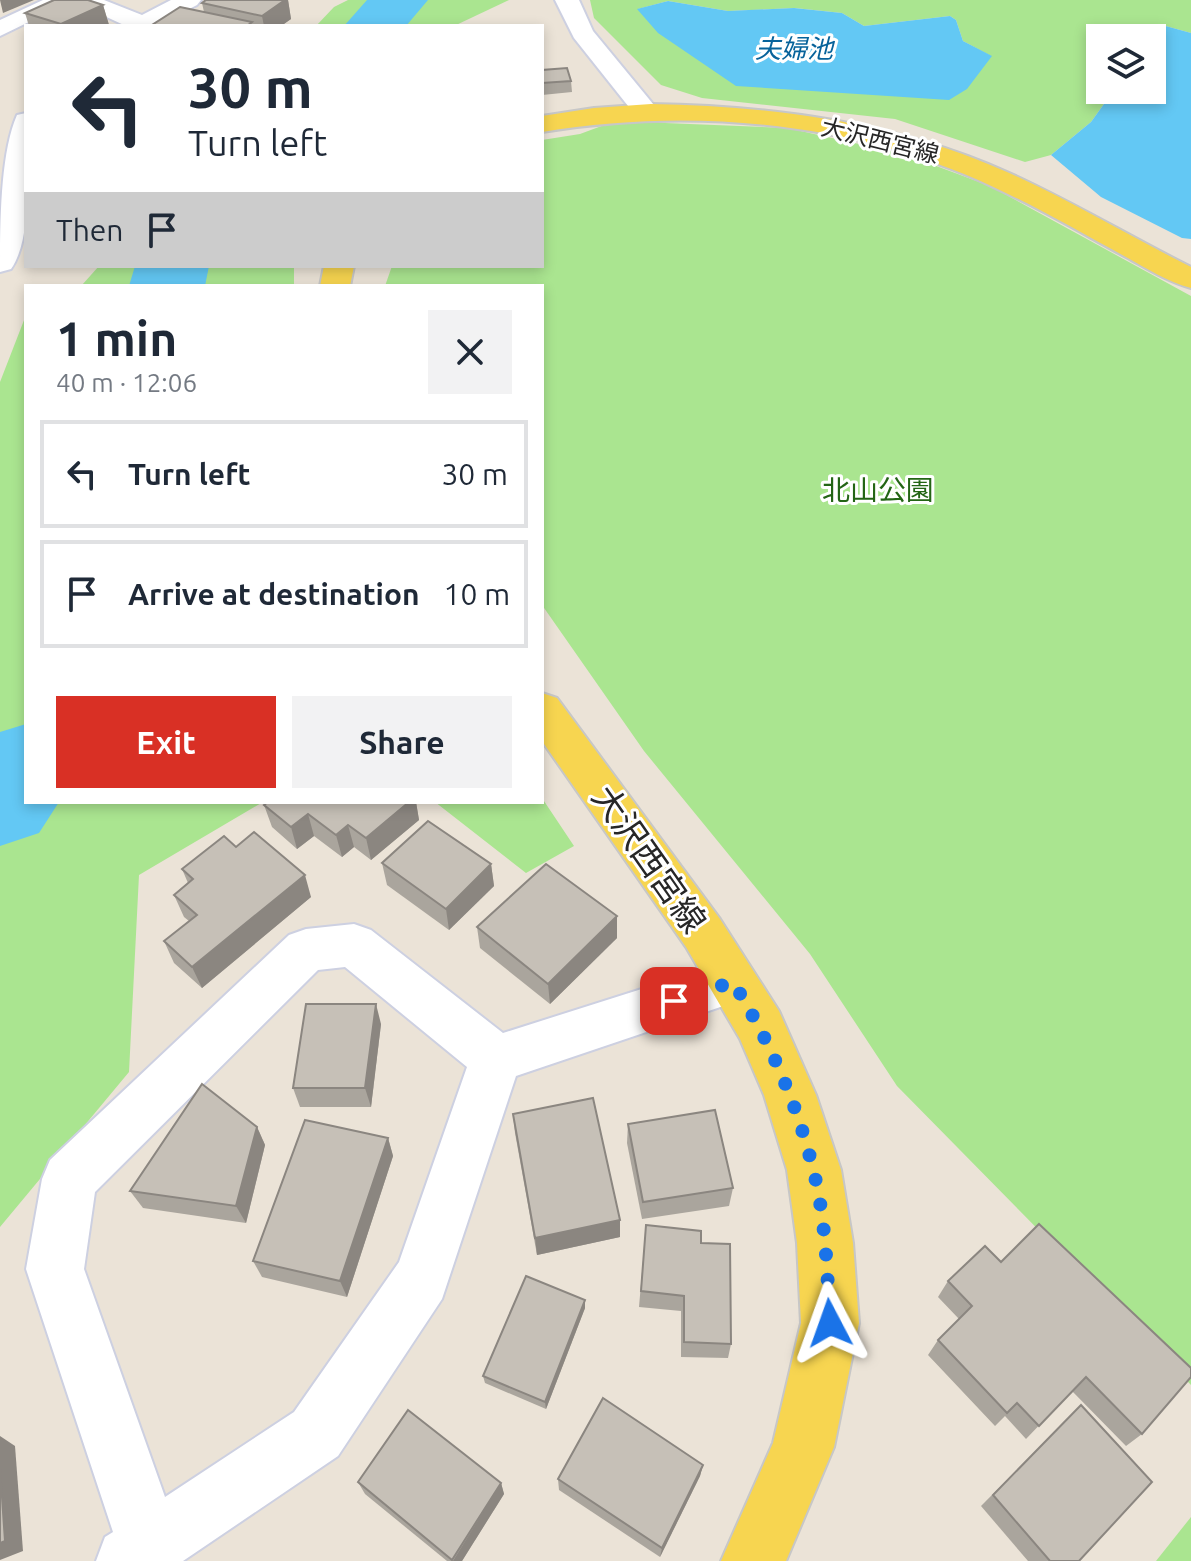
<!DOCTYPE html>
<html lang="en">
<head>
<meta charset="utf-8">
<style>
	body { margin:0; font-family:Ubuntu,"Noto Sans JP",sans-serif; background:#f2f2f3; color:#1f2937; height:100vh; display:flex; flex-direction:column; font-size:30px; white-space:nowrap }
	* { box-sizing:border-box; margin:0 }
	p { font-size:26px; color:#747a83 }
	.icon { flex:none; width:44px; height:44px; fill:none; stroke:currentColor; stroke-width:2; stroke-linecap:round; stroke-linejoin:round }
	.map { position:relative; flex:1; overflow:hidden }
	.details { position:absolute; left:24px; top:284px; width:520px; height:520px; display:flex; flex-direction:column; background:#fff; border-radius:0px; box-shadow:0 4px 12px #0003 }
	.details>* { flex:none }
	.hud { position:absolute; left:24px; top:24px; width:520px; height:244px; border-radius:0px; box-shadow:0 4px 12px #0003; background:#fff; color:#1f2937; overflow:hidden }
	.buttons { position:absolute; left:1086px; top:24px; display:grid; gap:16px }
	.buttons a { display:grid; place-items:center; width:80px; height:80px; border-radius:0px; background:#fff; box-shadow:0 4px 12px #0003; font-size:40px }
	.pin { position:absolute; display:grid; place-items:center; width:68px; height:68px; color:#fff; margin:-34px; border-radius:16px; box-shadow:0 4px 12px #0006 }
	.me { position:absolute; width:88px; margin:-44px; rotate:356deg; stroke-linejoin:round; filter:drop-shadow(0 0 6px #0008) }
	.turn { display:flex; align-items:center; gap:28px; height:168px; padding:0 32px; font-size:36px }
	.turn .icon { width:104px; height:104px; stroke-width:2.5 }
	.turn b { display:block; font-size:56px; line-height:68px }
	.then { display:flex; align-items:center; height:76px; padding:0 32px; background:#0003; gap:16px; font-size:30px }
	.round { display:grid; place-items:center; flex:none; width:84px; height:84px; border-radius:0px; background:#f2f2f3 }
	.overview { display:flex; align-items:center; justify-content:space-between; height:136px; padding:0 32px }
	h1 { font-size:48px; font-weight:700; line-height:60px }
	.primary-button { display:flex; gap:16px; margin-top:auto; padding:16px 32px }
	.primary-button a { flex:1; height:92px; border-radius:0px; background:#d93025; color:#fff; font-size:32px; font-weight:700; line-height:92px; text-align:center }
	.primary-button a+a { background:#f2f2f3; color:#1f2937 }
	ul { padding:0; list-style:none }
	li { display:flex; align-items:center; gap:24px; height:108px; margin:0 16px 12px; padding:0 16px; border:4px solid #e0e1e3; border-radius:0px }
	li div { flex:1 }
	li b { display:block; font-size:30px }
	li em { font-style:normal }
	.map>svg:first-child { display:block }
</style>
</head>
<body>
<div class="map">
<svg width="1191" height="1561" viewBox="0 0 1191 1561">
	<rect width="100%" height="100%" fill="#ebe3d7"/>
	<g fill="#aae590" fill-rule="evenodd">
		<polygon points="348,0 509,0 454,26 316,26 334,7"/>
		<path d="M590 0H1191V33L1162 25 1126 38H1100V90H1114L1091 122 1051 155 1025 162 895 119 702 98 661 85 594 18ZM668 1 728 11 795 8 842 13 864 26 950 16 956 20 963 41 991 56 638 9Z"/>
		<polygon points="615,121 787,128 904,154 990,186 1191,296 1191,1385 897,1086 810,954 644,751 542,605 542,286 385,286 392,266 542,266 542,140 580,134"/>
		<polygon points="99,266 294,266 294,286 77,286 82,285"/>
		<polygon points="26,315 26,802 263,802 139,875 129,1072 0,1227 0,382"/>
		<polygon points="542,798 574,846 526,873 435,802 542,802"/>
		<polygon points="1191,1517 1191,1561 1156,1561"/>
	</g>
	<g fill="#63c8f4">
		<polygon points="668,1 728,11 794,8 842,13 864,26 950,16 956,20 963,41 992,56 967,89 949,100 736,86 658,33 637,9"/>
		<polygon points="1162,25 1191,33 1191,239 1182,238 1101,197 1051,155 1091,122 1114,90 1152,90 1152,38 1126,36"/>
	</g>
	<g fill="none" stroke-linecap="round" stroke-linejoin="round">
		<g fill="#63c8f4" fill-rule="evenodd">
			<polygon points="367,0 428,0 406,26 344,26"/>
			<polygon points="135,266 209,266 205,286 129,286"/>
			<polygon points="26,724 26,802 59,802 39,833 0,846 0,732"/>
		</g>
		<g stroke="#cdd0e1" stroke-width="4">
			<g id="minor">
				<polygon points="43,0 104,0 142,15 171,0 201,0 197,5 156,26 126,26 72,1 0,36 0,20"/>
				<polygon points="555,0 579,0 593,31 658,110 654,116 636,116 574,38"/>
				<path d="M26 113C26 155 35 235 11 269L0 272C0 227 0 153 17 115Z"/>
				<path d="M354 924 371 930 503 1033 733 960 750 967 758 982 750 997 516 1076 442 1299 338 1456 183 1561H96L105 1537 113 1532 26 1269 42 1179 50 1160 289 935 306 929ZM345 967 467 1067 399 1262 294 1412 165 1497 84 1269 95 1192 318 970Z"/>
			</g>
		</g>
		<g stroke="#c7c7c7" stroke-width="4">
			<g id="primary">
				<path d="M651 104C773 106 895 122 1007 172 1070 200 1129 236 1191 267V288C1168 282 1146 268 1126 257 1087 236 1048 213 1008 194 866 123 698 106 542 132V116L594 108Z"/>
				<polygon points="324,266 354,266 350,286 320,286"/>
				<polygon points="542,693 557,698 720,919 779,1011 816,1095 841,1170 853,1243 859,1323 834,1447 786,1561 721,1561 773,1443 801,1323 797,1243 787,1170 764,1095 740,1039 686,947 542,741"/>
			</g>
		</g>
		<use href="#minor" fill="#fff" fill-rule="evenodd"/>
		<use href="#primary" fill="#f7d550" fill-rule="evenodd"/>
	</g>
	<g fill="#aaa59d">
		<polygon points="206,0 288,0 291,19 281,26 152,26 152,25 204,12 202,3"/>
		<polygon points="103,5 109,25 108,26 29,26 25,13"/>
		<polygon points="542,70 571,81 572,92 542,95"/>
		<polygon points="33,266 54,266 33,268"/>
		<polygon points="268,802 416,802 419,820 371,860 354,847 342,857 314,836 297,849 272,827 264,805"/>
		<polygon points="236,847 311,897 202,988 174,963 164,941 189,921 184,917 174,895 188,883 182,869"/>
		<polygon points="382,863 491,864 494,886 449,930 387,885"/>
		<polygon points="477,927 617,938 550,1004 480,948"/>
		<polygon points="381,1024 371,1107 300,1107 293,1088"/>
		<polygon points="513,1114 620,1220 620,1237 537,1255 515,1133"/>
		<polygon points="628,1124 733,1188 729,1206 642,1219 627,1143"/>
		<polygon points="257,1127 265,1145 246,1223 143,1208 130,1191"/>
		<polygon points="388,1138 393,1156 347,1297 262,1277 253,1261"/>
		<polygon points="646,1225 701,1243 731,1344 728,1358 681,1357 681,1311 639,1307"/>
		<polygon points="985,1246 1142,1434 1126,1446 1072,1391 1026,1439 1005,1416 995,1426 928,1355 938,1340 959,1319 938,1297 948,1281"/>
		<polygon points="585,1300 585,1308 546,1409 485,1383 483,1376"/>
		<polygon points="1081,1405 1079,1561 1028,1561 981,1506"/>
		<polygon points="703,1465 700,1476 660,1557 559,1490 558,1479"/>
		<polygon points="358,1482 501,1483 504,1494 462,1561 447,1561 365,1494"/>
	</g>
	<g fill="#8b8680">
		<polygon points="0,0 34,0 3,13"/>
		<polygon points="285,0 288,0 291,19 281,26 264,26 262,16"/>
		<polygon points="103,5 109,25 62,26 61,24"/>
		<polygon points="409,802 416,802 419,820 371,860 366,838"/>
		<polygon points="308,814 314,836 297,849 291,827"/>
		<polygon points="348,825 354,847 342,857 336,835"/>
		<polygon points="491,864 494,886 449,930 446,909"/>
		<polygon points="305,875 311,897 202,988 192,967"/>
		<polygon points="617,916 617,938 550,1004 548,984"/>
		<polygon points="376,1004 381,1024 371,1107 365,1088"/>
		<polygon points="257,1127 265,1145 246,1223 236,1206"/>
		<polygon points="388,1138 393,1156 347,1297 340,1281"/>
		<polygon points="620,1220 620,1237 537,1255 535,1238"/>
		<polygon points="585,1300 585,1308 546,1409 545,1402"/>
		<polygon points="0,1436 15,1446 23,1551 0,1560"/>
		<polygon points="703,1465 700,1476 660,1557 662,1548"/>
		<polygon points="501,1483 504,1494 462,1561 453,1561"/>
	</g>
	<g fill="#c6c0b7" stroke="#8b8680" stroke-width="2">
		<polygon points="54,0 88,0 103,5 61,24 25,13"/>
		<polygon points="206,0 285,0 262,16 202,3"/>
		<polygon points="180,7 252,22 247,26 158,26 152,25"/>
		<polygon points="567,68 571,81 542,83 542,70"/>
		<polygon points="268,802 409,802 366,838 348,825 336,835 308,814 291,827 264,805"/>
		<polygon points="428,821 491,864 446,909 382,863"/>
		<polygon points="254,832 305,875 192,967 164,941 197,915 174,895 193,879 182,869 224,836 236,847"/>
		<polygon points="546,864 617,916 548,984 477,927"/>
		<polygon points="306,1004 376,1004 365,1088 293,1088"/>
		<polygon points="202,1084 257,1127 236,1206 130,1191"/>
		<polygon points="593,1098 620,1220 535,1238 513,1114"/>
		<polygon points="715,1110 733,1188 643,1202 628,1124"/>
		<polygon points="305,1120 388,1138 340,1281 253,1261"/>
		<polygon points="1039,1224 1191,1368 1191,1377 1142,1434 1086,1377 1039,1426 1017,1403 1007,1413 938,1340 972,1306 948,1281 985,1246 1001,1262"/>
		<polygon points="646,1225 701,1231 701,1243 730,1244 731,1344 684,1342 684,1296 641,1291"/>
		<polygon points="526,1276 585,1300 545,1402 483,1376"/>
		<polygon points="603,1398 703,1465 662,1548 558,1479"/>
		<polygon points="1081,1405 1152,1482 1079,1561 1050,1561 993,1495"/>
		<polygon points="408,1410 501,1483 452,1560 358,1482"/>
		<polygon points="0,1468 5,1541 0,1543"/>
	</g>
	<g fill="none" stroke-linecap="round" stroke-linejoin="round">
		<path stroke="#1a73e8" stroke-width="14" stroke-dasharray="0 25.2" d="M674 1001 733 982C769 1040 797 1103 813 1169 826 1219 827 1272 830 1323"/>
	</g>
	<g text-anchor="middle" stroke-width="6" stroke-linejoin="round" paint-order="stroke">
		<g font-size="24" fill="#272727" stroke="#fff">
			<text transform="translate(880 141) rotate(14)" y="8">大沢西宮線</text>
		</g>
		<g font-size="26" font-style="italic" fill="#07639b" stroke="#fff">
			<text x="794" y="58">夫婦池</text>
		</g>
		<g font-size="28" fill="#236515" stroke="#fff">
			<text x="878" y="500">北山公園</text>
		</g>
		<g font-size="34" fill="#272727" stroke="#fff">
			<text transform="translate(649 859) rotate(55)" y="12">大沢西宮線</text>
		</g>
	</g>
</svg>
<div class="buttons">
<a><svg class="icon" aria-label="layers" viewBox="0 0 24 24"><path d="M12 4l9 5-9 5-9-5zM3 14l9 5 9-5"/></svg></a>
</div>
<div class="pin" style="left:674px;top:1001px;background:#d93025"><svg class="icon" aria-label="arrive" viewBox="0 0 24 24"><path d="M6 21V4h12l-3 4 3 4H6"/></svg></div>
<svg class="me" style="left:830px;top:1323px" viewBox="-20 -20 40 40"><path d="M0-17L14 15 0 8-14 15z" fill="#1a73e8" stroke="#fff" stroke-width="4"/></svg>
<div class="hud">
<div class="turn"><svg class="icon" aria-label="left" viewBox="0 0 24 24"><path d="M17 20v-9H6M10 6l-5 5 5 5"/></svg><div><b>30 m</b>Turn left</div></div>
<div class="then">Then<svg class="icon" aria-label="arrive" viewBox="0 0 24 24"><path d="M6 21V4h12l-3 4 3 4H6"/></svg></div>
</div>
<section class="details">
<div class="overview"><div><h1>1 min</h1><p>40 m · 12:06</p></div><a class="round"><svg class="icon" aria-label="close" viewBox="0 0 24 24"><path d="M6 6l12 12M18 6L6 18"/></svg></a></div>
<ul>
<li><svg class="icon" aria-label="left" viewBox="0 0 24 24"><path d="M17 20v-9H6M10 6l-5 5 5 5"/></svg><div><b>Turn left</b></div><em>30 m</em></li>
<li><svg class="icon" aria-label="arrive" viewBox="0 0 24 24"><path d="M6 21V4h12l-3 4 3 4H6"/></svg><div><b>Arrive at destination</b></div><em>10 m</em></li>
</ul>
<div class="primary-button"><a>Exit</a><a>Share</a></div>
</section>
</div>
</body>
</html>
